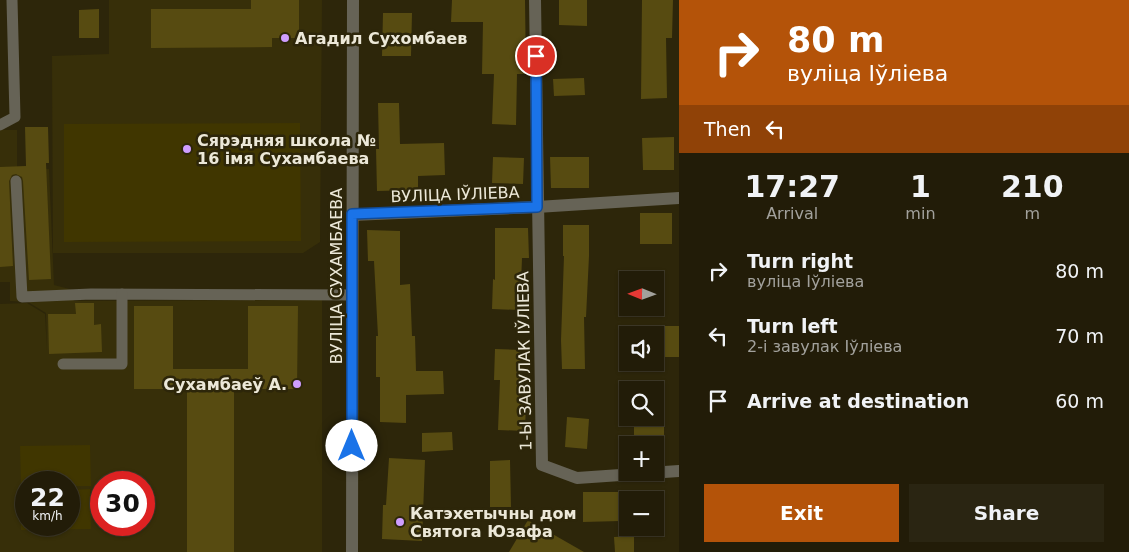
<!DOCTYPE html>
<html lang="en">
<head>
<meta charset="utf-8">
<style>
	body { margin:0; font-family:"DejaVu Sans",sans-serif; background:#2a2512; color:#f1f3f6; height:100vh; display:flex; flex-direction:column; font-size:19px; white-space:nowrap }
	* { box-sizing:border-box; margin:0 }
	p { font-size:16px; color:#a2a19c }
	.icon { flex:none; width:28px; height:28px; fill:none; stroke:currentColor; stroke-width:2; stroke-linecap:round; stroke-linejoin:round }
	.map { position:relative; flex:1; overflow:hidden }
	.panel { display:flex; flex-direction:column; background:#221c08; width:450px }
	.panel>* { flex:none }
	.top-card { background:#b45309; color:#fff; overflow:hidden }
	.needle { width:32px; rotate:271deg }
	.buttons { position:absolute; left:619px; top:271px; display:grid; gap:10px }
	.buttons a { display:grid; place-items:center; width:45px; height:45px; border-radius:0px; background:#221c08; box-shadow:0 1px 4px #0004,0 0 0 1px #3f3a29; font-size:25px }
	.speed { position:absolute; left:15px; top:471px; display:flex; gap:10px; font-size:25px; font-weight:700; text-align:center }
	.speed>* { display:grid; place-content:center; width:65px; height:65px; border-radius:50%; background:#221c08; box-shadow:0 1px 4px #0004,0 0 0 1px #3f3a29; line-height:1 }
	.speed small { font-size:12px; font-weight:400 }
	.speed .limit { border:8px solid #d22; background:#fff; color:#111 }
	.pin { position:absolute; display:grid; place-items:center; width:42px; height:42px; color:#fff; margin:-21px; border:2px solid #fff; border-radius:50%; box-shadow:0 1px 5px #0007 }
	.me { position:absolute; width:55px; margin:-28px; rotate:0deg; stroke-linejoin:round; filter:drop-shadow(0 0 4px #0008) }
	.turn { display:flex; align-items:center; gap:18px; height:105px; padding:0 25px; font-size:22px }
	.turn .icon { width:65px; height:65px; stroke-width:2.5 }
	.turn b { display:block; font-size:35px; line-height:42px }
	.then { display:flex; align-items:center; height:48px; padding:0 25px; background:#0003; gap:10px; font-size:19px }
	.eta { display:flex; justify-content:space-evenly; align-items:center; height:85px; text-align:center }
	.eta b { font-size:30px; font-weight:700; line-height:35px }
	.primary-button { display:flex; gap:10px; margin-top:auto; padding:10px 25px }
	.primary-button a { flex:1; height:58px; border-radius:0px; background:#b45309; color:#fff; font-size:20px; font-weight:700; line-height:58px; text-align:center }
	.primary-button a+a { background:#2a2512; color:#f1f3f6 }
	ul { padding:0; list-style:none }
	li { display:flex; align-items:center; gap:15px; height:65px; padding:0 25px }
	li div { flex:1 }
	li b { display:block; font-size:19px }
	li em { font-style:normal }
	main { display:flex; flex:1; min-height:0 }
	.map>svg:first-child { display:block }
</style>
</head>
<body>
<main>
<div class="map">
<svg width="679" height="552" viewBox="0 0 679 552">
	<rect width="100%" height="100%" fill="#2d260a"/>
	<g fill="#372f09" fill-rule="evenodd">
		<polygon points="109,0 322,0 320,242 303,253 53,253 52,56 109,54"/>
		<path d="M0 130H17V170L49 169 54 285 73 290 74 301 322 300V552H0V304L27 303 45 314 47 350 46 313 28 302 10 301V282H0ZM26 482H69V525H26ZM101 482H144V525H101Z"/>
	</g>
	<g fill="#403600">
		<polygon points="300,123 301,241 64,242 64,124"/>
		<polygon points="90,445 91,486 69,486 69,482 26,482 26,486 21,486 20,446"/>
		<polygon points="90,489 91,529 21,530 20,490 26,490 26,525 69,525 69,490"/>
	</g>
	<g fill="#574b11">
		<polygon points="251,0 299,0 299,38 272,38 272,47 151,48 151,9 251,9"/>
		<polygon points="452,0 525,0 526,74 517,74 516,125 492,124 494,74 482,74 483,22 451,22"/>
		<polygon points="559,0 587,0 587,26 559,25"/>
		<polygon points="642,0 673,0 672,38 666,38 667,98 641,99"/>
		<polygon points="99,9 99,38 79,38 79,10"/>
		<polygon points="383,13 412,13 411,56 382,56"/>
		<polygon points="584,78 585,95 554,96 553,79"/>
		<polygon points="378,103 399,103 400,144 444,143 445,175 418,176 418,190 377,191 376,149 379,149"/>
		<polygon points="25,127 48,127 49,163 46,163 51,279 29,280 23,181 22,177 16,174 12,175 9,181 13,266 0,267 0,167 26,166"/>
		<polygon points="674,137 674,170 643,170 642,138"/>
		<polygon points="493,157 524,158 523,184 492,183"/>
		<polygon points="550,157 589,157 589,188 551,188"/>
		<rect x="640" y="213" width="32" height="31"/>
		<polygon points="563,225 589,225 589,256 586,317 584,317 585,369 562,369 561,340 564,256 563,256"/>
		<polygon points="495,228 528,228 529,258 522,258 520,310 492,309 493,279 495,280"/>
		<polygon points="367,230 400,231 400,285 410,284 412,336 415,336 416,371 443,371 444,394 406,395 406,423 380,422 380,377 376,377 376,336 378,336 374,261 368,261"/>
		<polygon points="75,303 94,303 94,325 101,324 102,352 49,354 48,314 76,314"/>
		<polygon points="134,306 173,306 173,369 248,369 248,306 298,306 297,389 234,389 234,552 187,552 187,389 134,389"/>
		<rect x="655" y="326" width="24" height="31"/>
		<polygon points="495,349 522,350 520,401 526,402 525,431 498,430 500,380 494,380"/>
		<polygon points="567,417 589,419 587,449 565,447"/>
		<rect x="634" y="425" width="30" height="20"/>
		<polygon points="452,432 453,450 422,452 422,433"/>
		<polygon points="389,458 425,460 422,541 382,539 383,505 386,505"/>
		<polygon points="510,460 511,507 490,507 490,461"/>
		<polygon points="583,492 619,492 620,521 583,522"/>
		<polygon points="528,520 584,552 509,552"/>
		<polygon points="634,536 634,552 615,552 614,537"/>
	</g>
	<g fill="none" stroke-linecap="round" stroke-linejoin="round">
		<g stroke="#666356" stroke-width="11">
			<polyline points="0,125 15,117 12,0"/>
			<polyline points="16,181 22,297 91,294 352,295"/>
			<polyline points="63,364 122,364 122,294"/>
		</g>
		<g stroke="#666356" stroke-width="12">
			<polyline points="535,0 542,465 577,478 679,471"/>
			<polyline points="352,215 537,207 679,198"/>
			<polyline points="352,552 353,0"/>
		</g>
	</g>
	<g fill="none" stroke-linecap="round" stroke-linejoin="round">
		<g stroke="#114b97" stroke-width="12">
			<polyline id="route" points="352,446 352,214 537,207 536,56"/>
		</g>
		<use href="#route" stroke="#1a73e8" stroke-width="9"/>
	</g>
	<g fill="#cf9eff" stroke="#2d260a" stroke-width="2">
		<circle cx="285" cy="38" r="5"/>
		<circle cx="187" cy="149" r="5"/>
		<circle cx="297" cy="384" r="5"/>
		<circle cx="400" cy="522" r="5"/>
	</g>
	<g text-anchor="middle" stroke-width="5" stroke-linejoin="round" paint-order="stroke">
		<g font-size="16" font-weight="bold" fill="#ece8d8" stroke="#2d260a" text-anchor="start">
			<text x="295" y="44">Агадил Сухомбаев</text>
			<text x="197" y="146">Сярэдняя школа №<tspan x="197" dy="18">16 імя Сухамбаева</tspan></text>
			<text x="287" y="390" text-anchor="end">Сухамбаеў А.</text>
			<text x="410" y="519">Катэхетычны дом<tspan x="410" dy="18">Святога Юзафа</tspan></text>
		</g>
		<g font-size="16" fill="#ece8d8" stroke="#2d260a">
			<text transform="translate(455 194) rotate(-2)" y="6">ВУЛІЦА ІЎЛІЕВА</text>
			<text transform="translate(336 276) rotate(-90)" y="6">ВУЛІЦА СУХАМБАЕВА</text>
			<text transform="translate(524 361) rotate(-91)" y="6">1-Ы ЗАВУЛАК ІЎЛІЕВА</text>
		</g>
	</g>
</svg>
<div class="buttons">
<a><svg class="needle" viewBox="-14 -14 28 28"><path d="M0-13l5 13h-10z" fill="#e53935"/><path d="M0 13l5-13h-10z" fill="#a2a19c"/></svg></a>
<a><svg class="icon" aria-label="sound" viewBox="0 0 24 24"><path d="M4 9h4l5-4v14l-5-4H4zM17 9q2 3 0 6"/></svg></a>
<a><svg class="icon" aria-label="search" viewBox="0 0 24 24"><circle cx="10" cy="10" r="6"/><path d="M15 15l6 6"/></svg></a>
<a>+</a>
<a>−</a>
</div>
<div class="speed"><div>22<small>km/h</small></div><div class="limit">30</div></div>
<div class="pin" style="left:536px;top:56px;background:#d93025"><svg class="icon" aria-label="arrive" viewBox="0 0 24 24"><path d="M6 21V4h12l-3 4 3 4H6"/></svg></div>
<svg class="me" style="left:352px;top:446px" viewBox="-20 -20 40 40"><circle r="19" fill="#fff"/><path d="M0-13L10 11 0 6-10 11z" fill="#1a73e8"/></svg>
</div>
<section class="panel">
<div class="top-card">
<div class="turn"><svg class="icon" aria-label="right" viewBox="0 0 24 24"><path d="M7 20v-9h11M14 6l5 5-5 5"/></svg><div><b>80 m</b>вуліца Іўліева</div></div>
<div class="then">Then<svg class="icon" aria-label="left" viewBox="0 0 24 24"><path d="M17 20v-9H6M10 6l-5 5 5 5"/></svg></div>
</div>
<div class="eta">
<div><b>17:27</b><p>Arrival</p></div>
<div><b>1</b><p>min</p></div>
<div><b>210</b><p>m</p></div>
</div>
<ul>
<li><svg class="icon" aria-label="right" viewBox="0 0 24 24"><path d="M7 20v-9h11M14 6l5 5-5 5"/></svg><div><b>Turn right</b><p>вуліца Іўліева</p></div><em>80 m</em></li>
<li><svg class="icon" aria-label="left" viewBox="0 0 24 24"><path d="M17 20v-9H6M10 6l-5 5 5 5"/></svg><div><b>Turn left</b><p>2-і завулак Іўліева</p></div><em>70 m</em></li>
<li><svg class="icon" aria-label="arrive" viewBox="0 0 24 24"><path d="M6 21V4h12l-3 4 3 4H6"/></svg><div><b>Arrive at destination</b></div><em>60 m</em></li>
</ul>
<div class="primary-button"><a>Exit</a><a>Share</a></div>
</section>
</main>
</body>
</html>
